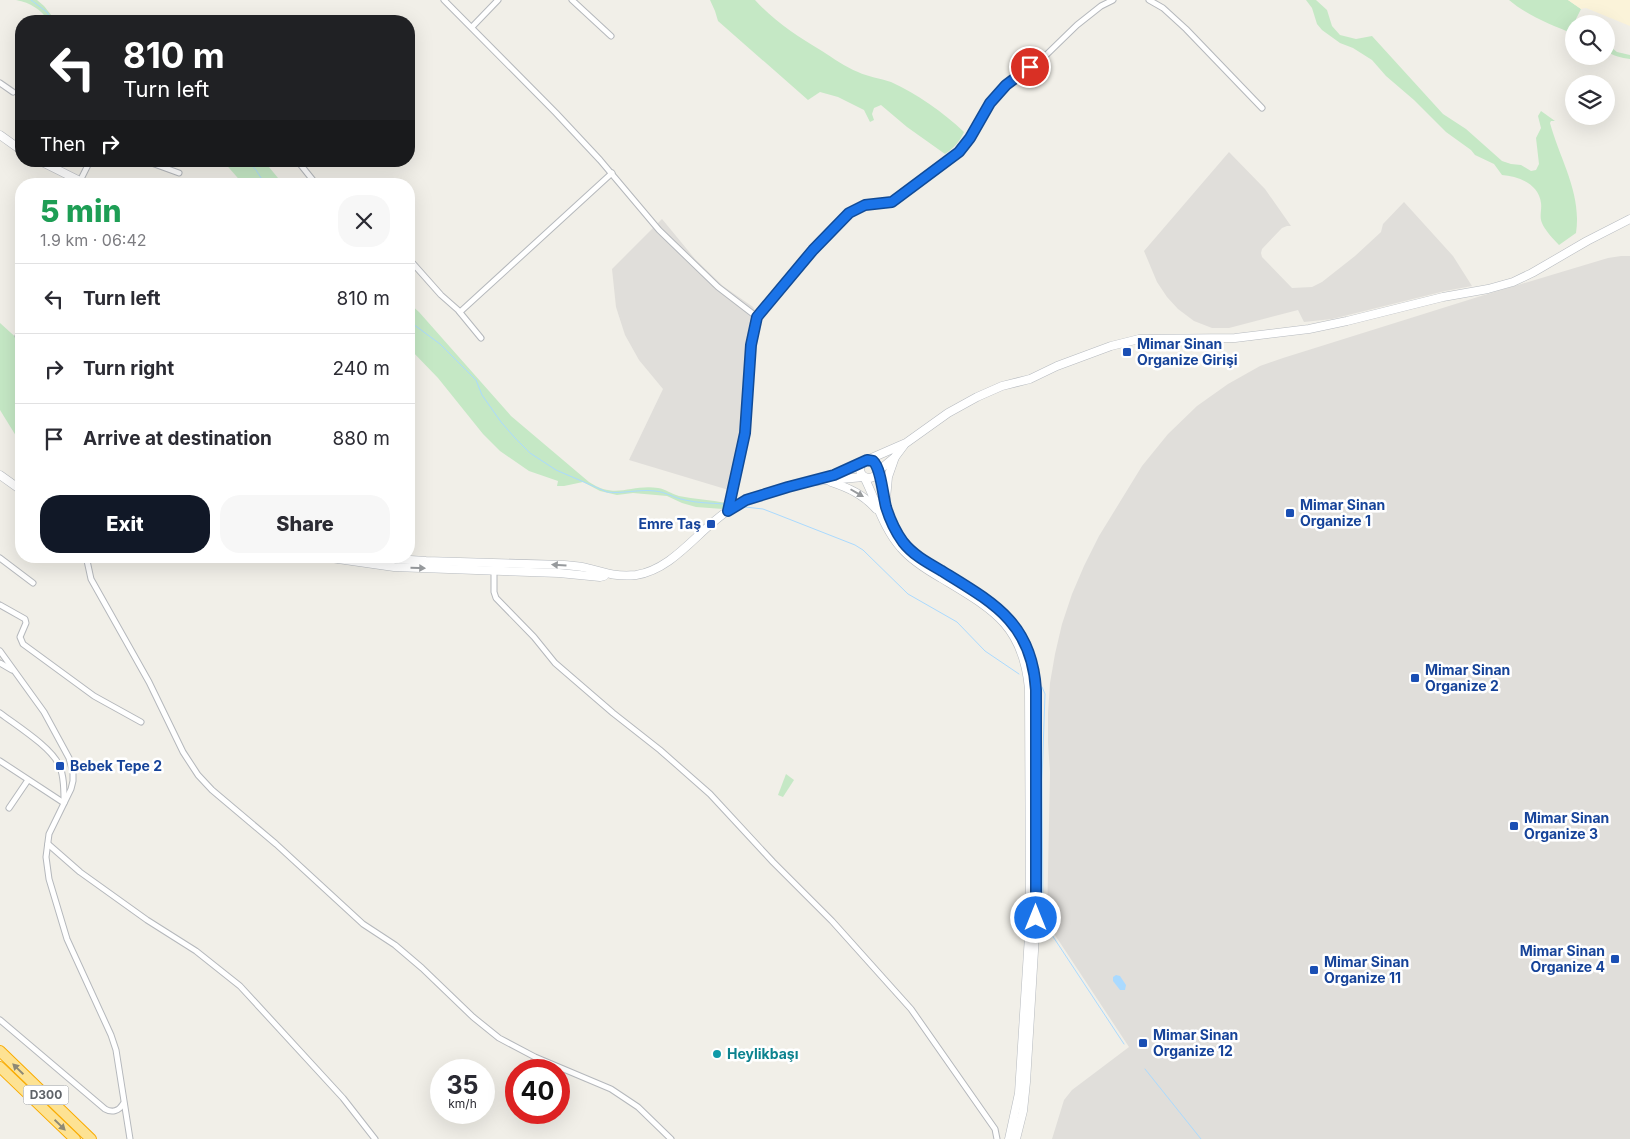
<!DOCTYPE html>
<html lang="en">
<head>
<meta charset="utf-8">
<style>
	body { margin:0; font-family:Inter,sans-serif; background:#f7f7f7; color:#2b2b33; height:100vh; display:flex; flex-direction:column; font-size:19px; white-space:nowrap }
	* { box-sizing:border-box; margin:0 }
	p { font-size:16px; color:#7c7c81 }
	.icon { flex:none; width:28px; height:28px; fill:none; stroke:currentColor; stroke-width:2; stroke-linecap:round; stroke-linejoin:round }
	.map { position:relative; flex:1; overflow:hidden }
	.sheet { position:absolute; left:15px; top:178px; width:400px; height:385px; display:flex; flex-direction:column; background:#fff; border-radius:20px; box-shadow:0 5px 20px #0002 }
	.sheet>* { flex:none }
	.hud { position:absolute; left:15px; top:15px; width:400px; height:152px; border-radius:20px; box-shadow:0 5px 20px #0002; background:#202124; color:#fff; overflow:hidden }
	.controls { position:absolute; left:1565px; top:15px; display:grid; gap:10px }
	.controls a { display:grid; place-items:center; width:50px; height:50px; border-radius:50%; background:#fff; box-shadow:0 5px 20px #0002; font-size:25px }
	.speed { position:absolute; left:430px; top:1059px; display:flex; gap:10px; font-size:25px; font-weight:700; text-align:center }
	.speed>* { display:grid; place-content:center; width:65px; height:65px; border-radius:50%; background:#fff; box-shadow:0 5px 20px #0002; line-height:1 }
	.speed small { font-size:12px; font-weight:400 }
	.speed .limit { border:8px solid #d22; background:#fff; color:#111 }
	.pin { position:absolute; display:grid; place-items:center; width:42px; height:42px; color:#fff; margin:-21px; border:2px solid #fff; border-radius:50%; box-shadow:0 1px 5px #0007 }
	.me { position:absolute; width:55px; margin:-28px; rotate:0deg; stroke-linejoin:round; filter:drop-shadow(0 0 4px #0008) }
	.turn { display:flex; align-items:center; gap:18px; height:105px; padding:0 25px; font-size:22px }
	.turn .icon { width:65px; height:65px; stroke-width:2.5 }
	.turn b { display:block; font-size:35px; line-height:42px }
	.then { display:flex; align-items:center; height:48px; padding:0 25px; background:#0003; gap:10px; font-size:19px }
	.round { display:grid; place-items:center; flex:none; width:52px; height:52px; border-radius:20px; background:#f7f7f7 }
	.overview { display:flex; align-items:center; justify-content:space-between; height:85px; padding:0 25px }
	h1 { font-size:30px; font-weight:800; line-height:38px; color:#1e9e55 }
	.primary-button { display:flex; gap:10px; margin-top:auto; padding:10px 25px }
	.primary-button a { flex:1; height:58px; border-radius:20px; background:#111827; color:#fff; font-size:20px; font-weight:800; line-height:58px; text-align:center }
	.primary-button a+a { background:#f7f7f7; color:#2b2b33 }
	ul { padding:0; list-style:none }
	li { display:flex; align-items:center; gap:15px; height:70px; padding:0 25px; border-top:1px solid #e1e1e2 }
	li div { flex:1 }
	li b { display:block; font-size:19px }
	li em { font-style:normal }
	.map>svg:first-child { display:block }
</style>
</head>
<body>
<div class="map">
<svg width="1630" height="1139" viewBox="0 0 1630 1139">
	<rect width="100%" height="100%" fill="#f1efe8"/>
	<g fill="#e0deda">
		<polygon points="1229,152 1265,189 1291,226 1287,226 1282,228 1262,249 1261,253 1262,257 1292,288 1312,287 1322,282 1355,256 1381,232 1383,224 1404,202 1453,256 1472,286 1445,291 1332,319 1304,322 1298,310 1229,328 1212,328 1194,321 1178,309 1167,297 1157,282 1144,251"/>
		<polygon points="662,219 695,259 723,286 753,307 758,316 742,439 732,491 629,460 663,389 639,360 625,335 616,307 612,269"/>
		<polygon points="1621,256 1630,256 1630,1139 1052,1139 1064,1100 1072,1090 1129,1047 1047,923 1050,772 1048,743 1048,713 1050,683 1055,654 1062,624 1072,594 1084,566 1099,536 1142,466 1168,434 1197,406 1228,384 1260,366 1283,358 1481,296 1608,258"/>
	</g>
	<g fill="#c5e8c5">
		<path d="M16 0H37L44 6 56 21H49C40 9 31 3 16 0Z"/>
		<path d="M710 0H755C774 21 797 36 822 51 833 58 845 67 858 72 868 77 880 78 891 82 917 94 943 112 964 132 960 141 954 148 945 154L907 127 881 105 874 108 872 114 874 120 870 122 864 110 838 97 820 92 808 100 718 21 715 11Z"/>
		<path d="M1306 0H1316L1327 10 1332 26 1340 35 1356 39 1372 36 1443 114 1466 129 1502 161 1511 164 1521 165 1531 171 1536 170 1539 164 1536 138 1541 128 1538 116 1541 111 1555 121H1551L1550 123C1560 160 1582 193 1576 233L1559 245C1554 240 1544 229 1542 223 1539 217 1542 209 1541 203 1539 184 1518 176 1502 175L1494 164 1475 155 1471 150 1446 132 1414 100 1386 76 1372 60 1353 48 1340 43 1322 30 1317 24 1312 8Z"/>
		<path d="M1509 0H1568L1581 9 1576 19 1577 24H1574V34C1551 25 1528 16 1509 0Z"/>
		<path d="M1606 43 1617 52 1630 55V59C1621 58 1614 56 1606 51Z"/>
		<polygon points="223,161 264,161 283,184 243,184"/>
		<path d="M409 303 419 312 511 416 589 482C616 500 630 484 658 488 666 489 671 494 679 496 694 499 711 500 726 503L723 509 696 507 682 503 667 496 633 493 617 495 600 491 583 482 564 486H557L558 481 529 471 500 451 483 434 438 378 409 348Z"/>
		<polygon points="0,323 21,342 21,444 0,410"/>
		<polygon points="786,774 794,780 783,797 778,795"/>
	</g>
	<polygon fill="#fbf3d9" points="1568,0 1630,0 1630,26 1586,8 1581,9"/>
	<polygon fill="#aadaff" points="1116,975 1120,976 1126,985 1125,990 1120,990 1113,981 1113,977"/>
	<g fill="none" stroke-linecap="round" stroke-linejoin="round">
		<g stroke="#aadaff" stroke-width="1">
			<polyline points="31,0 47,12 52,21"/>
			<polyline points="248,161 256,170 265,184"/>
			<path d="M409 321 440 344 476 380 482 395 501 422 515 438 530 453 556 470 607 492C622 494 639 489 655 491 666 492 674 498 685 500 697 503 711 503 724 504"/>
			<polyline points="745,507 763,509 776,514 855,545 863,550 908,594 957,622 985,651 1019,674"/>
			<polyline points="1042,687 1045,694 1042,780 1043,915 1046,926 1124,1044"/>
			<polyline points="1145,1069 1201,1139"/>
		</g>
		<g stroke="#b5b8bc" stroke-width="7">
			<g id="street">
				<polyline points="444,0 556,113 600,160 659,230 718,287 757,317"/>
				<polyline points="572,0 611,36"/>
				<polyline points="1149,0 1163,8 1186,29 1262,108"/>
				<polyline points="472,27 498,0"/>
				<polyline points="0,83 13,92"/>
				<polyline points="146,161 179,173"/>
				<polyline points="300,164 316,184"/>
				<polyline points="80,181 90,161"/>
				<polyline points="409,259 441,295 458,310 481,338"/>
				<polyline points="460,312 612,173"/>
				<polyline points="18,336 21,338"/>
				<polyline points="728,510 745,433 751,345 757,317 813,250 849,213 865,205 892,202 959,152 970,139 990,103 1005,85 1043,58 1077,25 1101,6 1113,0"/>
				<polyline points="86,556 91,579 149,682 183,752 198,775 212,790 276,844 363,924 395,945 422,968 473,1017 499,1038 535,1057 611,1089 638,1107 671,1139"/>
				<polyline points="0,558 33,583"/>
				<polyline points="494,571 494,592 496,598 534,637 555,663 613,713 660,750 710,794 773,862 832,921 911,1009 995,1129 997,1139"/>
				<polyline points="0,605 25,619 26,623 20,637 23,644 94,696 141,722"/>
				<polyline points="0,651 44,712 69,758 73,773 73,781 71,789 49,834 46,857 49,879 67,939 111,1035 116,1050 130,1139"/>
				<polyline points="0,663 12,670"/>
				<path d="M0 713C17 726 51 747 59 765 64 775 64 789 64 800"/>
				<polyline points="0,761 64,803"/>
				<polyline points="9,808 28,780"/>
				<polyline points="48,844 80,872 147,920 196,951 240,986 343,1098 375,1139"/>
				<path d="M0 1020 105 1109C112 1113 119 1111 123 1104"/>
			</g>
		</g>
		<g stroke="#b6babf" stroke-width="9">
			<g id="secondary">
				<polyline points="0,135 21,150"/>
				<polyline points="40,161 86,184"/>
				<path d="M904 445 895 457 878 471C883 495 887 523 903 543 914 556 929 564 943 572 971 589 1003 605 1020 634 1027 646 1031 661 1035 674L1036 918 1026 1082 1023 1111 1016 1139"/>
				<circle cx="869" cy="469" r="9"/>
				<polyline points="867,460 906,443 948,413 977,397 1002,386 1030,379 1057,366 1111,346 1139,339 1235,338 1309,329 1347,321 1443,297 1488,289 1513,282 1532,273 1587,241 1630,219"/>
				<polyline points="0,475 21,490"/>
				<polyline points="827,477 834,475 864,462"/>
				<path d="M805 482 864 477C876 500 883 528 901 548 912 561 927 570 941 578 992 609 1023 624 1029 689L1030 920 1019 1093 1009 1139"/>
				<path d="M831 482C849 488 864 495 876 509"/>
				<polyline points="886,499 888,477 895,457"/>
				<polyline points="200,556 210,556"/>
				<polyline points="317,556 394,567 559,573 600,577 604,576"/>
				<path d="M374 556 395 559 426 561 564 565C572 566 580 566 587 568 605 573 617 577 636 575 674 569 698 530 729 510 752 495 782 488 808 482"/>
			</g>
		</g>
		<g stroke="#f9ab00" stroke-width="12">
			<g id="highway">
				<polyline points="0,1051 91,1139"/>
				<polyline points="0,1067 75,1139"/>
			</g>
		</g>
		<use href="#street" stroke="#fff" stroke-width="5"/>
		<use href="#secondary" stroke="#fff" stroke-width="8"/>
		<use href="#highway" stroke="#fde293" stroke-width="10"/>
	</g>
	<defs><path id="oneway-solid" d="M-6-.8H1V-3.2L6.5 0L1 3.2V.8H-6Z" transform="scale(1.25)"/></defs>
	<g fill="#979a9d">
		<use href="#oneway-solid" transform="translate(857 493) rotate(30)"/>
		<use href="#oneway-solid" transform="translate(559 565) rotate(-176)"/>
		<use href="#oneway-solid" transform="translate(418 568) rotate(2)"/>
	</g>
	<g fill="#8e8975">
		<use href="#oneway-solid" transform="translate(18 1069) rotate(-136)"/>
		<use href="#oneway-solid" transform="translate(60 1125) rotate(44)"/>
	</g>
	<g fill="none" stroke-linecap="round" stroke-linejoin="round">
		<g stroke="#114b97" stroke-width="12">
			<path id="route" d="M1030 67 1006 85 990 103 970 138 959 152 892 202 865 205 849 213 813 250 757 317 751 345 745 433 728 511 746 500 788 487 834 475 867 460 873 461C881 468 883 496 886 507 890 520 895 531 903 542 913 555 928 563 942 571 994 603 1032 623 1036 690V918"/>
		</g>
		<use href="#route" stroke="#1a73e8" stroke-width="9"/>
	</g>
	<g fill="#1a4fb4" stroke="#fff" stroke-width="2">
		<rect x="1122" y="347" width="10" height="10" rx="2.5"/>
		<rect x="1285" y="508" width="10" height="10" rx="2.5"/>
		<rect x="706" y="519" width="10" height="10" rx="2.5"/>
		<rect x="1410" y="673" width="10" height="10" rx="2.5"/>
		<rect x="55" y="761" width="10" height="10" rx="2.5"/>
		<rect x="1509" y="821" width="10" height="10" rx="2.5"/>
		<rect x="1610" y="954" width="10" height="10" rx="2.5"/>
		<rect x="1309" y="965" width="10" height="10" rx="2.5"/>
		<rect x="1138" y="1038" width="10" height="10" rx="2.5"/>
	</g>
	<circle fill="#0f9aa8" stroke="#fff" stroke-width="2" cx="717" cy="1054" r="5"/>
	<g text-anchor="middle" stroke-width="5" stroke-linejoin="round" paint-order="stroke">
		<rect fill="#fff" stroke="#8f9295" stroke-width="1" x="23.5" y="1085.5" width="45" height="19" rx="4"/>
		<g font-size="12" font-weight="bold" fill="#5f6368">
			<text x="46" y="1099">D300</text>
		</g>
		<g font-size="14" font-weight="bold" fill="#164399" stroke="#fff" text-anchor="start">
			<text x="1137" y="349">Mimar Sinan<tspan x="1137" dy="16">Organize Girişi</tspan></text>
			<text x="1300" y="510">Mimar Sinan<tspan x="1300" dy="16">Organize 1</tspan></text>
			<text x="701" y="529" text-anchor="end">Emre Taş</text>
			<text x="1425" y="675">Mimar Sinan<tspan x="1425" dy="16">Organize 2</tspan></text>
			<text x="70" y="771">Bebek Tepe 2</text>
			<text x="1524" y="823">Mimar Sinan<tspan x="1524" dy="16">Organize 3</tspan></text>
			<text x="1605" y="956" text-anchor="end">Mimar Sinan<tspan x="1605" dy="16">Organize 4</tspan></text>
			<text x="1324" y="967">Mimar Sinan<tspan x="1324" dy="16">Organize 11</tspan></text>
			<text x="1153" y="1040">Mimar Sinan<tspan x="1153" dy="16">Organize 12</tspan></text>
		</g>
		<g font-size="14" font-weight="bold" fill="#0d838f" stroke="#fff" text-anchor="start">
			<text x="727" y="1059">Heylikbaşı</text>
		</g>
	</g>
</svg>
<div class="controls">
<a><svg class="icon" aria-label="search" viewBox="0 0 24 24"><circle cx="10" cy="10" r="6"/><path d="M15 15l6 6"/></svg></a>
<a><svg class="icon" aria-label="layers" viewBox="0 0 24 24"><path d="M12 4l9 5-9 5-9-5zM3 14l9 5 9-5"/></svg></a>
</div>
<div class="speed"><div>35<small>km/h</small></div><div class="limit">40</div></div>
<div class="pin" style="left:1030px;top:67px;background:#d93025"><svg class="icon" aria-label="arrive" viewBox="0 0 24 24"><path d="M6 21V4h12l-3 4 3 4H6"/></svg></div>
<svg class="me" style="left:1036px;top:918px" viewBox="-20 -20 40 40"><circle r="17" fill="#1a73e8" stroke="#fff" stroke-width="3"/><path d="M0-11L8 9 0 5-8 9z" fill="#fff"/></svg>
<div class="hud">
<div class="turn"><svg class="icon" aria-label="left" viewBox="0 0 24 24"><path d="M17 20v-9H6M10 6l-5 5 5 5"/></svg><div><b>810 m</b>Turn left</div></div>
<div class="then">Then<svg class="icon" aria-label="right" viewBox="0 0 24 24"><path d="M7 20v-9h11M14 6l5 5-5 5"/></svg></div>
</div>
<section class="sheet">
<div class="overview"><div><h1>5 min</h1><p>1.9 km · 06:42</p></div><a class="round"><svg class="icon" aria-label="close" viewBox="0 0 24 24"><path d="M6 6l12 12M18 6L6 18"/></svg></a></div>
<ul>
<li><svg class="icon" aria-label="left" viewBox="0 0 24 24"><path d="M17 20v-9H6M10 6l-5 5 5 5"/></svg><div><b>Turn left</b></div><em>810 m</em></li>
<li><svg class="icon" aria-label="right" viewBox="0 0 24 24"><path d="M7 20v-9h11M14 6l5 5-5 5"/></svg><div><b>Turn right</b></div><em>240 m</em></li>
<li><svg class="icon" aria-label="arrive" viewBox="0 0 24 24"><path d="M6 21V4h12l-3 4 3 4H6"/></svg><div><b>Arrive at destination</b></div><em>880 m</em></li>
</ul>
<div class="primary-button"><a>Exit</a><a>Share</a></div>
</section>
</div>
</body>
</html>
